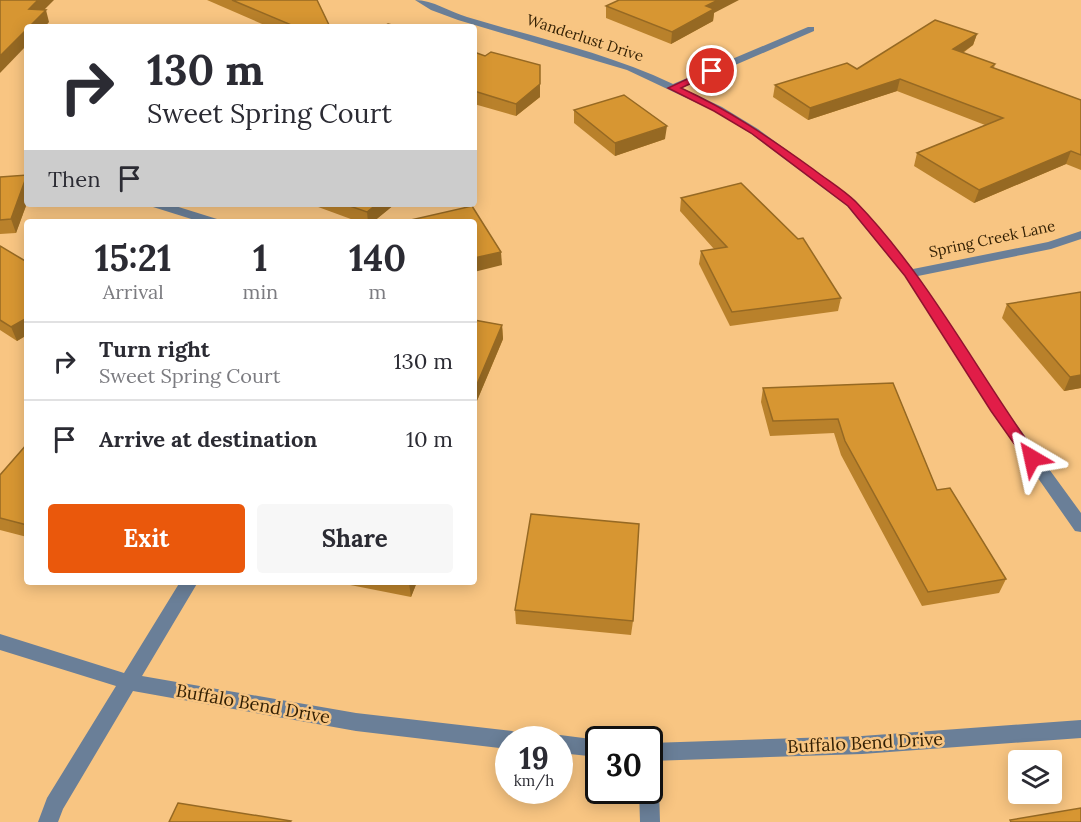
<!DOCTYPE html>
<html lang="en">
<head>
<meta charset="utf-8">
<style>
	body { margin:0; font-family:Lora,serif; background:#f7f7f7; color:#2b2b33; height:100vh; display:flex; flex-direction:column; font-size:22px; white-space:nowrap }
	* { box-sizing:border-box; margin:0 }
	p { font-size:20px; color:#7c7c81 }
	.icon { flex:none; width:33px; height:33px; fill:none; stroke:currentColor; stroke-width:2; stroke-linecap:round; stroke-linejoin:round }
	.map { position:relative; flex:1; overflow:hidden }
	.sheet { position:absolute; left:24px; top:219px; width:453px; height:366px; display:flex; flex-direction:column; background:#fff; border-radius:6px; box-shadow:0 3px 15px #0003 }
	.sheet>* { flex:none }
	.guide { position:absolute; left:24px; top:24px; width:453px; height:183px; border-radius:6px; box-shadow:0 3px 15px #0003; background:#fff; color:#2b2b33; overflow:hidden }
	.controls { position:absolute; left:1008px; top:750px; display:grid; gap:12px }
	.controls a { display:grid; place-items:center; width:54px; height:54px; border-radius:6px; background:#fff; box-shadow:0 3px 15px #0003; font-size:30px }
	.speed { position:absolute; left:495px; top:726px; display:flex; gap:12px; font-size:30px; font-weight:700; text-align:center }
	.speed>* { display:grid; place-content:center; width:78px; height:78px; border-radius:50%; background:#fff; box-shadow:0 3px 15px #0003; line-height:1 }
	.speed small { font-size:15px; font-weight:400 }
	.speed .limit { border:3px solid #111; border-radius:9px; background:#fff; color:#111 }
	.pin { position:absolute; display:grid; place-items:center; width:51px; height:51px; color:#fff; margin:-26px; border:3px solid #fff; border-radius:50%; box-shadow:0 2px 6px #0007 }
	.me { position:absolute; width:66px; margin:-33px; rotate:324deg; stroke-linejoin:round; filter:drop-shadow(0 0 4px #0008) }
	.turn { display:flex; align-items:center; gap:21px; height:126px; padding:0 24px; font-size:27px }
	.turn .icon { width:78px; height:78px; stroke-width:2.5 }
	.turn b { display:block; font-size:42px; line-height:51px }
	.then { display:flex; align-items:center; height:57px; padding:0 24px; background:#0003; gap:12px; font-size:22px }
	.eta { display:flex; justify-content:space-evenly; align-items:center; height:102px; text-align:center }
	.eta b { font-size:36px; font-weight:700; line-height:42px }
	.button { display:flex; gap:12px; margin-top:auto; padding:12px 24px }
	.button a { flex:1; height:69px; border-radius:6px; background:#ea580c; color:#fff; font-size:24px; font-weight:700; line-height:69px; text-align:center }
	.button a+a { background:#f7f7f7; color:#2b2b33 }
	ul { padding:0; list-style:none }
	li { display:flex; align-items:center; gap:18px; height:78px; padding:0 24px; border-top:2px solid #e1e1e2 }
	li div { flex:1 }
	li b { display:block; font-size:22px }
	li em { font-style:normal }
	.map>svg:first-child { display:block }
</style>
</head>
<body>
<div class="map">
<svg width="1081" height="822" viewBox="0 0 1081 822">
	<rect width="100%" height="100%" fill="#f8c582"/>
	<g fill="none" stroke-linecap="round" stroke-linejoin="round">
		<g fill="#6a7f98" fill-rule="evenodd">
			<path d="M415 0C433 0 450 12 467 17 536 38 608 53 673 84L808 27H814V31L682 88 722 107 758 129 855 200 913 269 1048 242 1081 231V239L1051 249 918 276 1001 403 1081 513V532L1075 531 991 411 905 276 847 206 750 133 714 111 627 70 458 20 431 10Z"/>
			<polygon points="151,204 169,204 217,219 219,222 201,222 153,207"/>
			<polygon points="180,582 198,582 142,676 356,713 512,731 519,734 522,740 508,740 508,749 356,731 133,691 63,809 58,822 38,822 47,798 116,686 0,650 0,634 124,673"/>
			<polygon points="1081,720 1081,738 862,754 650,761 650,743 862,736"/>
			<polygon points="560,735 599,740 598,757 560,753 560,740 552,740"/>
			<polygon points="650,781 656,783 659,790 660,822 640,822 639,790 650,790"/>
		</g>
	</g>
	<g fill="#b9812b">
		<polygon points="207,0 317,0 330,27 269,27"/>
		<polygon points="606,6 714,13 713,21 671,44 606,18"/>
		<polygon points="977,34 973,45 963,53 995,64 994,68 1081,100 1081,170 1066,164 974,203 914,166 917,153 985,125 897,91 808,120 773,97 775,85 857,69"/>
		<polygon points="474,52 485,56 540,65 540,97 516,116 474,104"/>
		<polygon points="574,110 665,139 615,156 574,123"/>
		<polygon points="27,175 27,203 16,233 0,234 0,177"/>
		<polygon points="681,198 841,298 838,311 730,326 699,264 701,251 714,249 680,211"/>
		<polygon points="310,204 395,204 373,222 359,222"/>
		<polygon points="0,246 27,262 27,335 17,341 0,330"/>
		<polygon points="1007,304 1081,388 1064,391 1002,318"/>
		<polygon points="474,320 502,325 503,339 476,403 474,402"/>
		<polygon points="893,383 937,490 1006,579 999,593 922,606 841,455 834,433 770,436 761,402 763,388"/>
		<polygon points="27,444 27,537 0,530 0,475"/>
		<polygon points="335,582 417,582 411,597"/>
		<polygon points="515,610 633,621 631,635 516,624"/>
	</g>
	<g fill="#966923">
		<polygon points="38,0 54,0 33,21 29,9"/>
		<polygon points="718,0 739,0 714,13 713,21 671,44 672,32 706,6"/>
		<polygon points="46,10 49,22 45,27 29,27"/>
		<polygon points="27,29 27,45 0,73 0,56"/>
		<polygon points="977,34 973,45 950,61 953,49"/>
		<polygon points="900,79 897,91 808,120 810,108"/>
		<polygon points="540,84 540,97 516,116 516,104"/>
		<polygon points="667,126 665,139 615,156 615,143"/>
		<polygon points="1071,151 1066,164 974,203 979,190"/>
		<polygon points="27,176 27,203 16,233 11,219"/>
		<polygon points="377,204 395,204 373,222 368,222 367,212"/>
		<polygon points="501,252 502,265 474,272 474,258"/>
		<polygon points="27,318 27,335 17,341 11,327"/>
		<polygon points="502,325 503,339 476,403 475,389"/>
		<polygon points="1081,375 1081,388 1064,391 1070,377"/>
		<polygon points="410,582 417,582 411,597 409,583"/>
	</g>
	<g fill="#d79632" stroke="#966923" stroke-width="1.5">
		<polygon points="0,0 38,0 29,9 46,10 29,27 27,27 27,29 0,56"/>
		<polygon points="232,0 317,0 330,27 296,27"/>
		<polygon points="619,0 718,0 706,6 714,9 672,32 606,6"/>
		<polygon points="935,20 977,34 953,49 995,64 991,67 1081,100 1081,155 1071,151 979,190 917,153 1003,118 900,79 810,108 775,85 847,63 857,69"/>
		<polygon points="388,24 400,27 382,27"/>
		<polygon points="474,52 485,56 491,52 540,65 540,84 516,104 474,91"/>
		<polygon points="624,95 667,126 615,143 574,110"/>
		<polygon points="27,175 11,219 0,220 0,177"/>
		<polygon points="741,183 798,239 803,238 841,298 732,312 701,251 727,247 681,198"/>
		<polygon points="344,204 377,204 367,212"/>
		<polygon points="472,206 501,252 474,258 474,222 402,222"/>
		<polygon points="0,246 27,262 27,318 11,327 0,320"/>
		<polygon points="1081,292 1081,375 1070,377 1007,304"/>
		<polygon points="474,320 502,325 475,389 474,388"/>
		<polygon points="893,383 937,490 950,488 1006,579 928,592 845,441 838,419 773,421 763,388"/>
		<polygon points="27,444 27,525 0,518 0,475"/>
		<polygon points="531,514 639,524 633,621 515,610"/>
		<polygon points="178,803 291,821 290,822 169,822"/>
		<polygon points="1081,808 1081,822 1011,822 1010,820"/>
	</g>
	<path fill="#e11d48" stroke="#92132f" stroke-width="1.5" d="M709 69 717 71 681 88C729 110 770 138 813 169 827 180 844 190 856 202 927 275 978 373 1037 455L1039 458 1037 462H1027L991 411 905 276 848 206 751 133 714 111 668 88Z"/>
	<g text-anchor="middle" stroke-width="5" stroke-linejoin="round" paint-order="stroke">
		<g font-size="15" fill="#321f03" stroke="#f8c582">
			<text transform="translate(585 38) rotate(18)" y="5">Wanderlust Drive</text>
			<text transform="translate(992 239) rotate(-12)" y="5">Spring Creek Lane</text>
		</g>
		<g font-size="18" fill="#321f03" stroke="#f8c582">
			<text transform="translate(253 704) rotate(10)" y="6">Buffalo Bend Drive</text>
			<text transform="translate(865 743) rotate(-3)" y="6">Buffalo Bend Drive</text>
		</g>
	</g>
</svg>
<div class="controls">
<a><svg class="icon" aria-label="layers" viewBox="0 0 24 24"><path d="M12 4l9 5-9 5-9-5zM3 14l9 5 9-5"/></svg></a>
</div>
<div class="speed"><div>19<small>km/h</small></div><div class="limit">30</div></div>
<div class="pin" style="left:712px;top:71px;background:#d93025"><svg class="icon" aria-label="arrive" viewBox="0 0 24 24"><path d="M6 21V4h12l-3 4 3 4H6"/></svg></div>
<svg class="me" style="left:1032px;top:458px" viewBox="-20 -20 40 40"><path d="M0-17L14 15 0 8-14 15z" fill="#e11d48" stroke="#fff" stroke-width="4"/></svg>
<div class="guide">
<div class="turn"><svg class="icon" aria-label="right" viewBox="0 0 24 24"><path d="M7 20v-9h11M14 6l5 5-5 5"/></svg><div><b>130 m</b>Sweet Spring Court</div></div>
<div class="then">Then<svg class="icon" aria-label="arrive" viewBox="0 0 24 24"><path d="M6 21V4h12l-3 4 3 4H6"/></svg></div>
</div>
<section class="sheet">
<div class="eta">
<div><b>15:21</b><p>Arrival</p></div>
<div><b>1</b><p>min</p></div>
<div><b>140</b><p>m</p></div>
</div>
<ul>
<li><svg class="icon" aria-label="right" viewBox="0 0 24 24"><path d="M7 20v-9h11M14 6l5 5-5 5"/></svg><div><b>Turn right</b><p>Sweet Spring Court</p></div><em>130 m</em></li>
<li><svg class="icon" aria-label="arrive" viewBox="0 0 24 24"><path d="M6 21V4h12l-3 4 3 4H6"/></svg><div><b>Arrive at destination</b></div><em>10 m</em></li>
</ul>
<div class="button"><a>Exit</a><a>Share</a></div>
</section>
</div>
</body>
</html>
